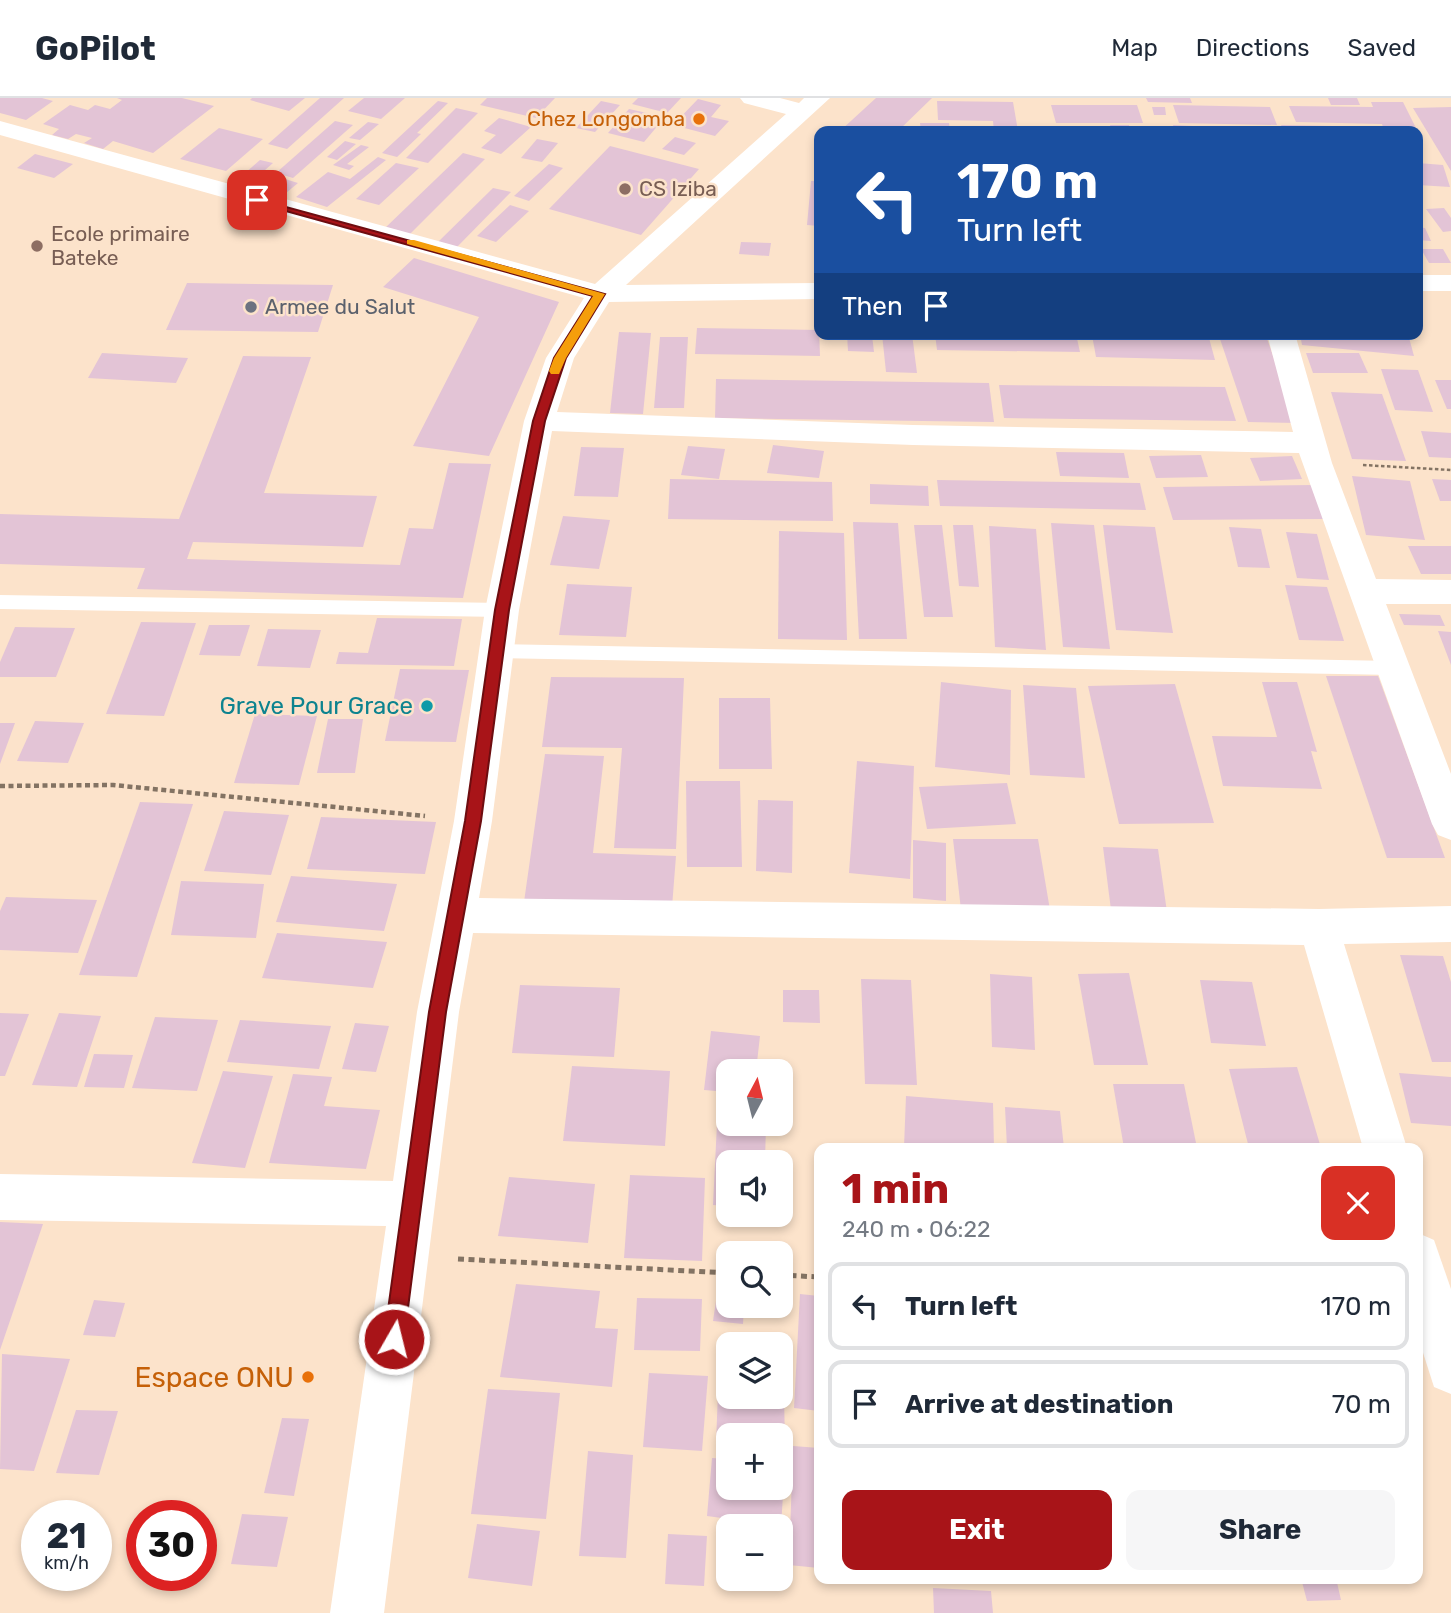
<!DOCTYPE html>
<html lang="en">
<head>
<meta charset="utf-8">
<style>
	body { margin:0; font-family:Rubik,sans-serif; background:#f6f6f7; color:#1f2937; height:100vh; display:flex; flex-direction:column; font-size:26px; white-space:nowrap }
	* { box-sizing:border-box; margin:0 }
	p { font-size:23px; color:#747a83 }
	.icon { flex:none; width:38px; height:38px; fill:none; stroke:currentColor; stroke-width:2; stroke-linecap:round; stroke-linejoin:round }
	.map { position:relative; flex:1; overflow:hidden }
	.panel { position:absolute; left:814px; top:1045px; width:609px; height:441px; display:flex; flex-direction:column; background:#fff; border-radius:14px; box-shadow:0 4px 10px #0003 }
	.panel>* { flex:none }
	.top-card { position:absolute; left:814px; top:28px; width:609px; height:214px; border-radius:14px; box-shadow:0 4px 10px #0003; background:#1a4fa0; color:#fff; overflow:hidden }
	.needle { width:46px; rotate:7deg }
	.controls { position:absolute; left:716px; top:961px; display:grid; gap:14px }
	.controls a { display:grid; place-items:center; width:77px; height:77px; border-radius:14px; background:#fff; box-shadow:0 4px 10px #0003; font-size:35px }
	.speed { position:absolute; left:21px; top:1402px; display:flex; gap:14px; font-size:35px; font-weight:700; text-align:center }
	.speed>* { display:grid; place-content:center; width:91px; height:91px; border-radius:50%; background:#fff; box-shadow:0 4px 10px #0003; line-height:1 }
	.speed small { font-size:18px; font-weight:400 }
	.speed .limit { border:10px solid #d22; background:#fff; color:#111 }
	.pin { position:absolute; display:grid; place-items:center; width:60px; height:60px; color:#fff; margin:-30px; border-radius:14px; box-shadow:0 4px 10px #0006 }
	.me { position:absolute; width:77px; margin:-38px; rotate:8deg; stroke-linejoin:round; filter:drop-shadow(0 0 5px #0008) }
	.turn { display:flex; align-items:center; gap:24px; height:147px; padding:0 28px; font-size:32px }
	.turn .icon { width:91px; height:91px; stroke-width:2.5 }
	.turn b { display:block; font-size:49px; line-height:60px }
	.then { display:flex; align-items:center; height:66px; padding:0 28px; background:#0003; gap:14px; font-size:26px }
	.round { display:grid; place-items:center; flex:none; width:74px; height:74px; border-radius:14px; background:#f6f6f7 }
	.head { display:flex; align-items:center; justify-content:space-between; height:119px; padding:0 28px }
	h1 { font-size:42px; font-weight:700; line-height:52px; color:#a81418 }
	.cta { display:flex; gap:14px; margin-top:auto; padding:14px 28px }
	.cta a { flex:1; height:80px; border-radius:14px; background:#a81418; color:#fff; font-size:28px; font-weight:700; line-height:80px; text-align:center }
	.cta a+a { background:#f6f6f7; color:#1f2937 }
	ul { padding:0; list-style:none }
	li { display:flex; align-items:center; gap:21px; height:88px; margin:0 14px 10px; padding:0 14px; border:4px solid #e0e1e3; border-radius:14px }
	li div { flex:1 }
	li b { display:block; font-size:26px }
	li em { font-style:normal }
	header { display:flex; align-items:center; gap:42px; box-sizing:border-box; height:98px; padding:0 35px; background:#fff; border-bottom:2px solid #e0e1e3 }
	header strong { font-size:33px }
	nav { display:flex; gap:38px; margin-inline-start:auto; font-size:24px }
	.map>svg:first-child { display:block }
</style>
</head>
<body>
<header>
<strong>GoPilot</strong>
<nav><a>Map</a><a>Directions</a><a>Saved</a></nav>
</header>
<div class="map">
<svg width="1451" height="1515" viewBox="0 0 1451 1515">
	<rect width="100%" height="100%" fill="#fce3cb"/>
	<g fill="#e3c4d6">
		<polygon points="0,0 42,0 53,3 26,22 0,15"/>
		<polygon points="117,0 182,0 214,8 153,55 113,43 103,51 84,45 92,40 76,36 68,41 52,37 59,31 43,26 70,7 88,12 95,7 110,11 122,2"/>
		<polygon points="252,0 305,0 289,13 250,2"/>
		<polygon points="320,0 344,0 287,51 268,46"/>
		<polygon points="364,0 405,0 381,21 348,13"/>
		<polygon points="487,0 555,0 536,20 480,7"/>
		<polygon points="638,0 681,0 667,15 632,6"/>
		<polygon points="876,0 932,0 898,33 876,29 871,33 840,33"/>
		<polygon points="1146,0 1190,0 1192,5 1148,4"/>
		<polygon points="1328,0 1357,0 1360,7 1331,7"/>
		<polygon points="698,1 721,7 711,19 729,23 715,38 673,27"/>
		<polygon points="438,3 448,5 417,35 421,36 397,59 382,55"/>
		<polygon points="601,3 620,7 595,34 576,30"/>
		<polygon points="937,3 1013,4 1018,33 994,33 993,23 938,22"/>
		<polygon points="1371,4 1403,4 1416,30 1383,29 1382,26 1296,24 1289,8 1373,9"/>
		<polygon points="1051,7 1137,7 1143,25 1056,25"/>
		<polygon points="1173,7 1270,9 1277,27 1179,25"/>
		<polygon points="1152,9 1165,9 1166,17 1154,17"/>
		<polygon points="1451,9 1451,73 1413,10"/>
		<polygon points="456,10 478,15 428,65 406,60"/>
		<polygon points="629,11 665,19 644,44 608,35"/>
		<polygon points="499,20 531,29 501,56 481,50 496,37 484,33"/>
		<polygon points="335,23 353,27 293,80 276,75"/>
		<polygon points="368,24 379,26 360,42 349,40"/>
		<polygon points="920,25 949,25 950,33 921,33"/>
		<polygon points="1110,27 1129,27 1131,33 1112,33"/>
		<polygon points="1173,27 1193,28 1195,33 1175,33"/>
		<polygon points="1281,27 1333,28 1336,33 1284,33"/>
		<polygon points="219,30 263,41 226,73 180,61"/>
		<polygon points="675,39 696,45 684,57 662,51"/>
		<polygon points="537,41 558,45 542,64 521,60"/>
		<polygon points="345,43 356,46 337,62 327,59"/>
		<polygon points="361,47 369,49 347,66 354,68 349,72 333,67"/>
		<polygon points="610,48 699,71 641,137 549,111"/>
		<polygon points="463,55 485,61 408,138 384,131"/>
		<polygon points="35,56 73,66 54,80 17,70"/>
		<polygon points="378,59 386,62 327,109 296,99 328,74 350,81"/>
		<polygon points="260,62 273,65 256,80 263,82 256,88 236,83"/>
		<polygon points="396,65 419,70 379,107 356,101"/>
		<polygon points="1418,65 1443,67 1450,89 1418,87"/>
		<polygon points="549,66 563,70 529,103 514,98"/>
		<polygon points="285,81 298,85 286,95 273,91"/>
		<polygon points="811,83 819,83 819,128 807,127"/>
		<polygon points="493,90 511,94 457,149 438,144"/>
		<polygon points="510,107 529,113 496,144 477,138"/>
		<polygon points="1444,110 1451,120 1451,133 1443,134 1426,111"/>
		<polygon points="1418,129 1425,130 1431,143 1418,142"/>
		<polygon points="741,144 771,145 769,158 739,156"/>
		<polygon points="1421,151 1443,151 1451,165 1429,165"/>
		<polygon points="414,160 559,204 489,358 413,348 479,219 383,189"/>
		<polygon points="187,185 333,187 318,234 166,232"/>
		<polygon points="697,230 819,232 820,258 695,256"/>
		<polygon points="619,234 651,235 643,316 610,315"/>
		<polygon points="847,236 872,237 874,254 848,253"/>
		<polygon points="882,236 912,236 917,275 886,274"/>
		<polygon points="935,236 1076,236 1080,254 937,252"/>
		<polygon points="1300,236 1408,236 1414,258 1302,247"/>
		<polygon points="1092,237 1209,240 1215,262 1096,259"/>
		<polygon points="1219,238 1266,238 1297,325 1248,324"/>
		<polygon points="660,239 688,239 684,310 654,310"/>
		<polygon points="102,255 188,260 176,285 88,280"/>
		<polygon points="1306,255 1359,255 1368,275 1313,275"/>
		<polygon points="243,258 311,259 264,395 377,398 363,449 193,444 187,461 400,467 409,430 433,431 449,365 491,366 463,500 137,491 145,470 0,466 0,416 179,421"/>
		<polygon points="1381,271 1418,272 1433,314 1395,312"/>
		<polygon points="716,281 989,285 994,324 715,320"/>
		<polygon points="1435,282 1451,282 1451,311 1447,311"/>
		<polygon points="999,287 1225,289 1236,323 1004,320"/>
		<polygon points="1331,294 1382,296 1406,363 1352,361"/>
		<polygon points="1421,333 1451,335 1451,360 1429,359"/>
		<polygon points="773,347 824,353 819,380 767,375"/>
		<polygon points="688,348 725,351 719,381 681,377"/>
		<polygon points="581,349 624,350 618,399 574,398"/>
		<polygon points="1056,354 1124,355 1129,380 1060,378"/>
		<polygon points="1201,357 1208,379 1156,380 1149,358"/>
		<polygon points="1292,358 1302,381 1260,383 1250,360"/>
		<polygon points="1352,378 1410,383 1425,442 1366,437"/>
		<polygon points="670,381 832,384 833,423 668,421"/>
		<polygon points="1432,381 1451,382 1451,403 1440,403"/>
		<polygon points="937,382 1140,385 1146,412 940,408"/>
		<polygon points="870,386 928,388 929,408 870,406"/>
		<polygon points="1314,387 1328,421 1173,422 1163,389"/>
		<polygon points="563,418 610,422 599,471 550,467"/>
		<polygon points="853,424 898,425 907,541 859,541"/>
		<polygon points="1051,425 1094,427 1110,551 1063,549"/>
		<polygon points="914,427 942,427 953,519 924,519"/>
		<polygon points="953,427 973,427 979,489 959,488"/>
		<polygon points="1103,427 1155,429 1173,535 1116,532"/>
		<polygon points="989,428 1036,431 1046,552 995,549"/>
		<polygon points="1229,429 1261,431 1270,470 1238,469"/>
		<polygon points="779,433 844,435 847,542 778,541"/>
		<polygon points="1286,434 1317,436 1329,482 1297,480"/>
		<polygon points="1408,448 1451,448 1451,476 1421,476"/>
		<polygon points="567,486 632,489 626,539 559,537"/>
		<polygon points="1285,487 1327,489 1344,543 1299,542"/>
		<polygon points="1399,516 1440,517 1445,528 1404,527"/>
		<polygon points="377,520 462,521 454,568 336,566 339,554 368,555"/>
		<polygon points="141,524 196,525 164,618 106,616"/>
		<polygon points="209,527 250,527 240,558 199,557"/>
		<polygon points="15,529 75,530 56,579 0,579 0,564"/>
		<polygon points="268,531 321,532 310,570 257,568"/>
		<polygon points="1438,533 1451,534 1451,567"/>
		<polygon points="400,571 469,572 456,644 385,643"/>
		<polygon points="1326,578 1378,578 1445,760 1387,760"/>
		<polygon points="551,579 684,580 676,751 614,750 622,650 542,649"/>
		<polygon points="941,584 1011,592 1010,677 935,669"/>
		<polygon points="1262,584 1297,584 1317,654 1311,653 1322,691 1223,688 1212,638 1277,639"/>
		<polygon points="1175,586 1214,725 1119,726 1088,588"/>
		<polygon points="1023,587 1076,590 1085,680 1030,677"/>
		<polygon points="719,600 770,600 772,671 719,671"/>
		<polygon points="255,616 317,618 299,687 234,685"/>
		<polygon points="328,621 363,621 355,675 317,675"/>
		<polygon points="35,623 84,625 68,665 17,663"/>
		<polygon points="0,625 15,625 0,666"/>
		<polygon points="545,656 604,658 593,755 676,758 672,809 524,804"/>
		<polygon points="857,663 914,668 910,781 849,775"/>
		<polygon points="686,683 740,683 742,769 687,769"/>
		<polygon points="1007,685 1016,726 927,731 919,689"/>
		<polygon points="758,702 793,703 792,775 756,773"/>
		<polygon points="140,704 193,706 137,879 79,877"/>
		<polygon points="224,713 289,717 271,777 204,773"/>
		<polygon points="321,719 436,724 425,776 307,771"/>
		<polygon points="953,741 1038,741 1050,812 961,812"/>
		<polygon points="913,742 946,745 946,803 913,800"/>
		<polygon points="1103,749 1158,751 1167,814 1111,812"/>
		<polygon points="291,778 397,786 384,833 276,824"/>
		<polygon points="181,783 264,786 256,840 171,837"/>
		<polygon points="6,799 97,802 78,855 0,852 0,813"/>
		<polygon points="277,835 387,844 373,890 262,880"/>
		<polygon points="1400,857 1443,858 1451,884 1451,964 1432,964"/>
		<polygon points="1129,875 1148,967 1094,967 1078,876"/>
		<polygon points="990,876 1032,879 1035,952 992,949"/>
		<polygon points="861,881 911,882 917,987 865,986"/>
		<polygon points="1200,882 1252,884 1266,948 1211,945"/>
		<polygon points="520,887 620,890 614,959 512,955"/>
		<polygon points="783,892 819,892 820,925 783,924"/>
		<polygon points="0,915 29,916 5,978 0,978"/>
		<polygon points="59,915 101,918 77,989 32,987"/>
		<polygon points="155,919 218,922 197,993 132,990"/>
		<polygon points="240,922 331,928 319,971 227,964"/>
		<polygon points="355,925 389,928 376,974 342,971"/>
		<polygon points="711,933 760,938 756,973 728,973 728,994 704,992"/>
		<polygon points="94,956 133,957 124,990 84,989"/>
		<polygon points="572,968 670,973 665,1048 563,1043"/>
		<polygon points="1297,969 1321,1050 1249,1050 1229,971"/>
		<polygon points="223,973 273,978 245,1070 192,1065"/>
		<polygon points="1399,975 1451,979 1451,1028 1411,1025"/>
		<polygon points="293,976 332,979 324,1008 380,1012 366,1071 269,1065"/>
		<polygon points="1113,986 1184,986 1197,1050 1124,1050"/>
		<polygon points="906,998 993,1005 994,1050 904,1049"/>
		<polygon points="718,1005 728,1006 728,1026 766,1026 765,1064 728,1064 728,1108 713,1107"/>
		<polygon points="1005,1009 1060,1013 1064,1050 1007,1050"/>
		<polygon points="630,1077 705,1080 702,1163 624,1160"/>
		<polygon points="509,1079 595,1086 588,1145 498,1138"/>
		<polygon points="0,1124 43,1126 0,1252"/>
		<polygon points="758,1144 780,1147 779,1155 757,1155"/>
		<polygon points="516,1186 600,1193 595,1230 618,1231 612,1289 500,1279"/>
		<polygon points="717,1196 728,1197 728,1208 744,1208 743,1226 713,1223"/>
		<polygon points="800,1196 819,1198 819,1313 794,1310"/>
		<polygon points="637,1200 702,1201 700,1253 634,1252"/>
		<polygon points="94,1202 125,1205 115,1239 83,1237"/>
		<polygon points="2,1256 70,1261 34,1373 0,1371"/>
		<polygon points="649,1275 708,1278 702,1353 643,1349"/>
		<polygon points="488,1291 560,1295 546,1421 471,1416"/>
		<polygon points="718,1293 728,1294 728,1298 780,1298 780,1296 784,1296 785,1348 780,1348 780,1337 728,1337 728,1346 716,1346"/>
		<polygon points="76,1312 118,1313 99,1377 56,1375"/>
		<polygon points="282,1320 309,1321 294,1398 264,1395"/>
		<polygon points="793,1348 819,1350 819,1470 789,1467"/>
		<polygon points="588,1353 633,1357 626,1460 579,1458"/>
		<polygon points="712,1360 728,1361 728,1390 780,1390 780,1367 785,1367 781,1428 707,1418"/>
		<polygon points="242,1416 288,1419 277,1469 231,1466"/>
		<polygon points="477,1426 540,1433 532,1488 468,1480"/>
		<polygon points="668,1436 707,1438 704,1488 665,1486"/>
		<polygon points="1301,1480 1336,1480 1341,1502 1307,1503"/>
		<polygon points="933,1490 991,1493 993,1515 934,1515"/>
	</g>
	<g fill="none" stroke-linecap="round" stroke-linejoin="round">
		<polyline stroke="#837363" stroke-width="2.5" stroke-dasharray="3.5 2.5" stroke-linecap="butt" points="1363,367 1451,372"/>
		<polyline stroke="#837363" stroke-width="4.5" stroke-dasharray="5 3.5" stroke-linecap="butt" points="0,688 113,687 425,718"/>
		<g stroke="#837363" stroke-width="5" stroke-dasharray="6 4.5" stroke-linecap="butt">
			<polyline points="458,1161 728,1175"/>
			<polyline points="780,1177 819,1179"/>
		</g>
		<g fill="#fff" fill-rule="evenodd">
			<polygon points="0,497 502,505 508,507 511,512 508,517 502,519 0,511"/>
			<polygon points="497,546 1394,563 1401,565 1403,570 1401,575 1394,577 497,560 490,558 488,553 490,548"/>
		</g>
		<g fill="#fff" fill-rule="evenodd">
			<polygon points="740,0 780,0 799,5 804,0 830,0 626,187 819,185 819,201 609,204 574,260 557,314 913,327 1293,334 1267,236 1295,236 1332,365 1376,481 1451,482 1451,506 1386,506 1451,676 1451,742 1438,737 1432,726 1299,355 913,347 552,333 519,512 492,723 479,800 1319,811 1451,808 1451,844 1344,846 1407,1050 1363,1050 1304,847 473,835 459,914 384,1515 330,1515 386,1128 0,1122 0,1076 393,1083 417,914 454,723 485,512 524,323 546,260 584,200 0,37 0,23 595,186 786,16 744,5"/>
			<rect x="1418" y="177" width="33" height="16"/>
			<polygon points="1418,1135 1434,1142 1451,1191 1451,1296 1434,1289 1418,1239"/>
		</g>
	</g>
	<polygon fill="#a81418" stroke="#6d0d10" stroke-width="2" points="253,100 605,196 566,260 545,323 509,512 481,723 446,914 404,1241 401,1248 394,1251 387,1248 384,1241 429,914 465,723 495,512 533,323 554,260 593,198 253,104"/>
	<polygon fill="#f59e0b" points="407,142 414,142 605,196 566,260 559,276 551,276 549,273 554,260 593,198 407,146"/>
	<g fill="#e8710a" stroke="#fce3cb" stroke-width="2.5">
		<circle cx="699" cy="21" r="7"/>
		<circle cx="308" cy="1279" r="7"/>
	</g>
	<g fill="#8d6e63" stroke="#fce3cb" stroke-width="2.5">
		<circle cx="625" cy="91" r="7"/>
		<circle cx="37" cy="148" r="7"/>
	</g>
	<circle fill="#6b7280" stroke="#fce3cb" stroke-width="2.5" cx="251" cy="209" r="7"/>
	<circle fill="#0f9aa8" stroke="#fce3cb" stroke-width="2.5" cx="427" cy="608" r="7"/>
	<g text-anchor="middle" stroke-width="5" stroke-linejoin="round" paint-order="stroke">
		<g font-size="21" fill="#c56008" stroke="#fce3cb" text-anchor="end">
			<text x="685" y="28">Chez Longomba</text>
		</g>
		<g font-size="21" fill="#785e54" stroke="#fce3cb" text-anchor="start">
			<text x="639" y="98">CS Iziba</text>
			<text x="51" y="143">Ecole primaire<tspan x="51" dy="24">Bateke</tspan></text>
		</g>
		<g font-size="21" fill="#5b616d" stroke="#fce3cb" text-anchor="start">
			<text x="265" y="216">Armee du Salut</text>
		</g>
		<g font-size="24" fill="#0d838f" stroke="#fce3cb" text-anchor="end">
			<text x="413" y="616">Grave Pour Grace</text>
		</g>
		<g font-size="28" fill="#c56008" stroke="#fce3cb" text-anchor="end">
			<text x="294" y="1289">Espace ONU</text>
		</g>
	</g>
</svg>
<div class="controls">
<a><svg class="needle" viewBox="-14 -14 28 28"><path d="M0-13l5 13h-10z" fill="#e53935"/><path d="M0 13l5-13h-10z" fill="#747a83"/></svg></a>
<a><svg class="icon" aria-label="sound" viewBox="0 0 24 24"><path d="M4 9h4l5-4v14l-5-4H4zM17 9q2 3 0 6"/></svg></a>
<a><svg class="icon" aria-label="search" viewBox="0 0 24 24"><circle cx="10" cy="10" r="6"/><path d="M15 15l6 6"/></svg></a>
<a><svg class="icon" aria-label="layers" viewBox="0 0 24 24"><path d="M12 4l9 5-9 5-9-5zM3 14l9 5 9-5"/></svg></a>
<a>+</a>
<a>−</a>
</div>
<div class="speed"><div>21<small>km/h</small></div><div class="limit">30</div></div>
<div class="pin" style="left:257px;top:102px;background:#d93025"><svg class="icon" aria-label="arrive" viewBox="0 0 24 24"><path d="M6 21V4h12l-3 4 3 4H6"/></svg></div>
<svg class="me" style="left:394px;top:1241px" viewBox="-20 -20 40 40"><circle r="17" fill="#a81418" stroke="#fff" stroke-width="3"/><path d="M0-11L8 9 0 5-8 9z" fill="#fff"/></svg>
<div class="top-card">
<div class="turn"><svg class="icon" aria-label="left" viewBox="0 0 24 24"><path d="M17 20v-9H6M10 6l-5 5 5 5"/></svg><div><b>170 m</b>Turn left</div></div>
<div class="then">Then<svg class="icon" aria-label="arrive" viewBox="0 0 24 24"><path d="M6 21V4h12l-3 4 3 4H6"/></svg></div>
</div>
<section class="panel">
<div class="head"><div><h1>1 min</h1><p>240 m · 06:22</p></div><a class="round" style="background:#d93025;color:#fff"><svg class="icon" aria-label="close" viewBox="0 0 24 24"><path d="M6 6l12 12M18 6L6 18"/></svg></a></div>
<ul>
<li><svg class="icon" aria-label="left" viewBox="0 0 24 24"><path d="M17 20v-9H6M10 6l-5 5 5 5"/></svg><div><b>Turn left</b></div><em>170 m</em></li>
<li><svg class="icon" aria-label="arrive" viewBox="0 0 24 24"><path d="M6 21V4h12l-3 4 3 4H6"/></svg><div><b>Arrive at destination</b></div><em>70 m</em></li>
</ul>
<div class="cta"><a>Exit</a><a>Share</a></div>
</section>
</div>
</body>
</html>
